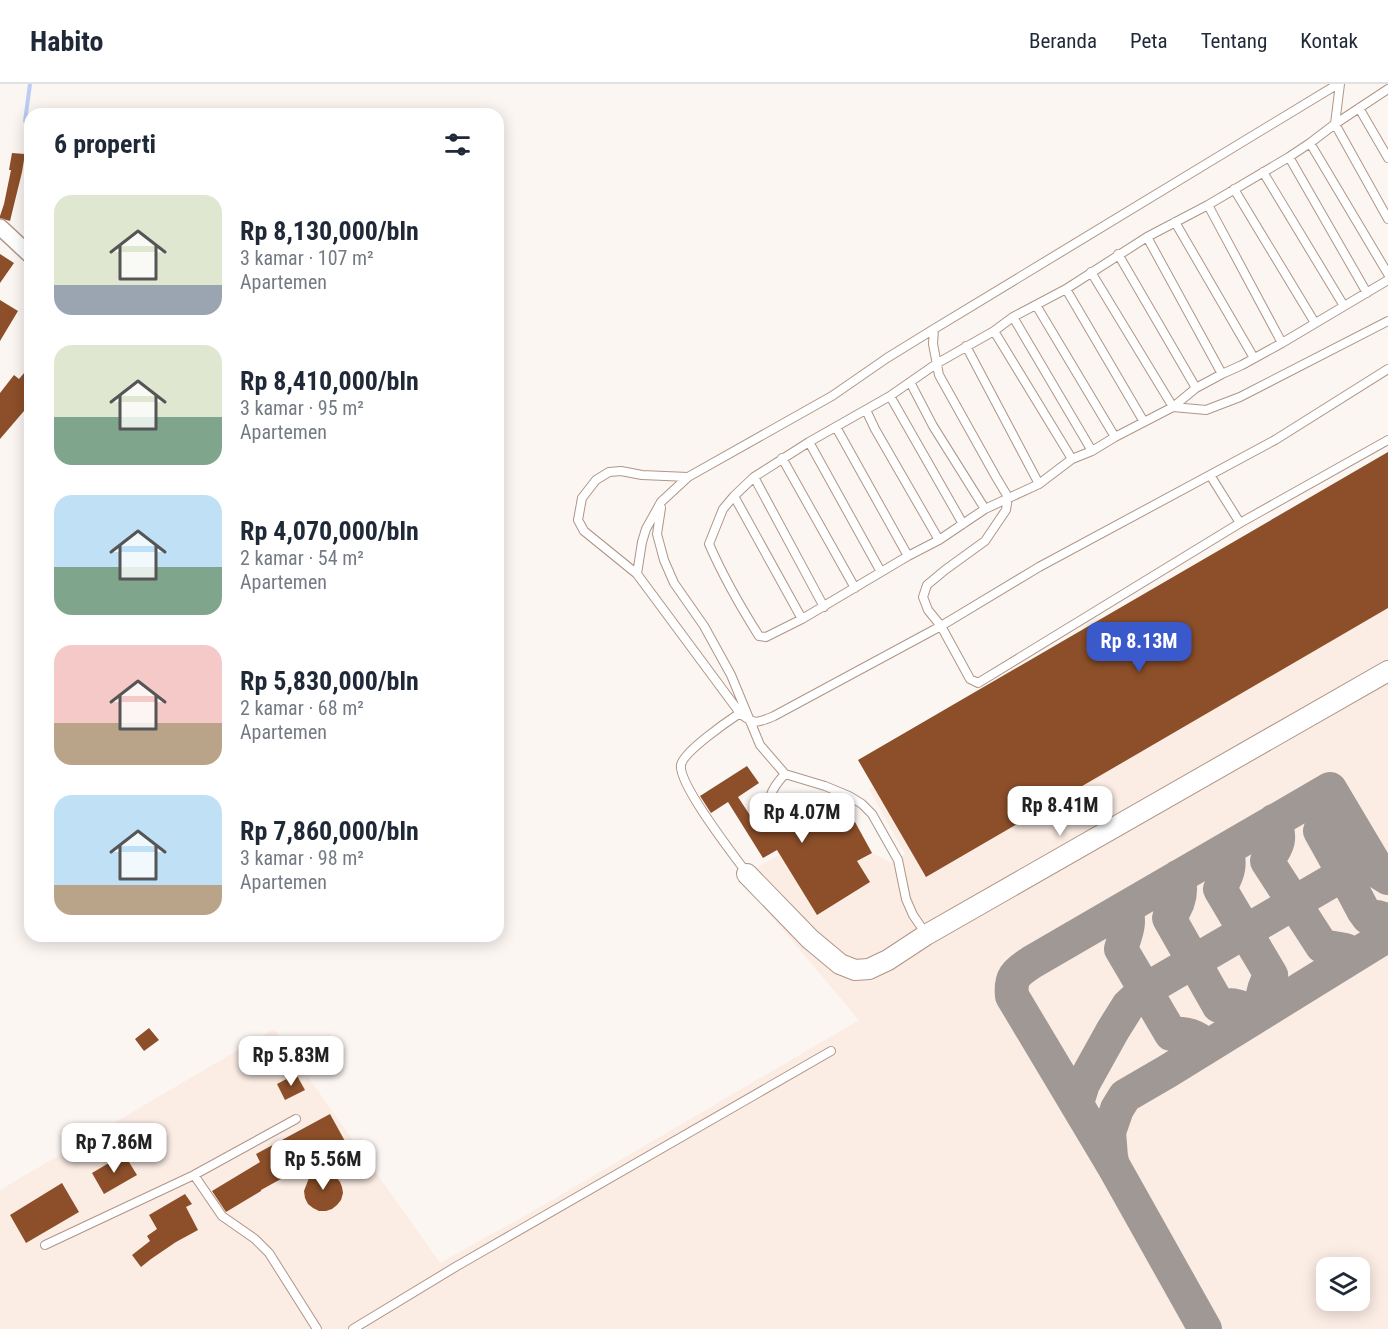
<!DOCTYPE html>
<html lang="id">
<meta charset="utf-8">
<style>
body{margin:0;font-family:"Roboto Condensed",sans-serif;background:#f2f2f3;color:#1f2937;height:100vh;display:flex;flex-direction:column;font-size:22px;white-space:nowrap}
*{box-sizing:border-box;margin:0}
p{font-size:20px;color:#747a83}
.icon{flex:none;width:33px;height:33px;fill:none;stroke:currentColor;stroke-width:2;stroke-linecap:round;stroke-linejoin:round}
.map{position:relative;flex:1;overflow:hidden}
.details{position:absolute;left:24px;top:24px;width:480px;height:834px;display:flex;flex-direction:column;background:#fff;border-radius:18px;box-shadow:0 3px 15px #0003}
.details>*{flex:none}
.fabs{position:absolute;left:1316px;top:1173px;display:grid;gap:12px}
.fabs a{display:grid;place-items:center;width:54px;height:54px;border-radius:12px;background:#fff;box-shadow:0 3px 15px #0003;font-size:30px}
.price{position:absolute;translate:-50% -51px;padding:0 14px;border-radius:12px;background:#fff;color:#222;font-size:20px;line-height:39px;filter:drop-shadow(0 2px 3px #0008)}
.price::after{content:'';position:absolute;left:50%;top:36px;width:18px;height:14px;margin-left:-9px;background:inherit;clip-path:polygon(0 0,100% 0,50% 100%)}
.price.on{background:#3a59cb;color:#fff}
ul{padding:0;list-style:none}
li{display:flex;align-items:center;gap:18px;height:150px;padding:0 30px}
li span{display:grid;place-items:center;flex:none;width:168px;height:120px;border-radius:18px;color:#555}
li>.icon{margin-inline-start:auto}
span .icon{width:72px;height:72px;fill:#fffc;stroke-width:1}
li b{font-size:26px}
h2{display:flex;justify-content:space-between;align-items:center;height:72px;padding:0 30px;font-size:26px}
header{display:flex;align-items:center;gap:36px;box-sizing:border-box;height:84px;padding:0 30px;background:#fff;border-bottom:2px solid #e0e1e3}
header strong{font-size:28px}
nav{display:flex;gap:33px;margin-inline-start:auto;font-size:21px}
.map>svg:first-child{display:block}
.built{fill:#fbece4;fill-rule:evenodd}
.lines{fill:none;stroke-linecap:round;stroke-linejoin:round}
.stream{stroke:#bcccf4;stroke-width:4}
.taxiway{stroke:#a09894;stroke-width:34}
.building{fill:#8c4f29}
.service-casing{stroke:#b09587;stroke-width:10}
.minor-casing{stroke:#b09587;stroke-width:18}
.tertiary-casing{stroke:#b09587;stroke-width:22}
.service{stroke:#fff;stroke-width:8}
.minor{stroke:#fff;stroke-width:15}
.tertiary{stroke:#fff;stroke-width:20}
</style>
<header>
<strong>Habito</strong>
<nav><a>Beranda</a><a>Peta</a><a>Tentang</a><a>Kontak</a></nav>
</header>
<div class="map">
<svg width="1388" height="1245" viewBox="0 0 1388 1245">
<rect width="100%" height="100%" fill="#fcf6f3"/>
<path class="built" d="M1388,402V1245H0V1106L274,945L440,1179L530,1129L859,936L739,794L788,766L775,744L829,713L841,728L853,721L855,738L872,769L891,779L905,770L869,705L967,649ZM1326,1184H1359V1216H1326Z"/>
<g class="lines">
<path class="stream" d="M25,37L30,0"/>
<path class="taxiway" d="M1330,705L1380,789L1388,794
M1274,737C1282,754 1278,762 1267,777L1322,862L1345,866L1355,870
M1226,766C1232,781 1227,791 1220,805L1271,891C1264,902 1260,914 1264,927
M1178,793C1183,808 1178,822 1169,834L1219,922C1232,919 1246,923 1255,932
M1125,824C1132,838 1125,851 1121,865L1171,950C1185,949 1198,952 1206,963
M1077,1019L1083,1000L1113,946L1128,922L1145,906L1371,774
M1113,1081L1012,912C1010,892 1016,889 1032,878L1330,705C1333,720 1325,733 1320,747L1344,790L1363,826L1368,833H1377L1388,836
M1205,1245L1113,1081L1111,1073L1109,1048L1117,1025L1125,1012L1168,987L1388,851"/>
</g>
<path class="building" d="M12,69L25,70L22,88L10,137L0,134V132L4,120L11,86H9Z
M0,170L14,179L0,199Z
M0,216L18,227L0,257Z
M30,282V320L0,355V309L14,291L19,295Z
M1388,368V524L926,793L858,676Z
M747,682L759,699L738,713L761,748L769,743H774L777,738L817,713L839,748L855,738L872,769L857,777L870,798L817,831L777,766L763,774L728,718L711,729L700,712Z
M149,944L159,956L144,967L135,955Z
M296,990L305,1006L285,1016L277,1000Z
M330,1030L346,1059L261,1106V1107L226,1128L212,1107L260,1078L256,1070Z
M124,1070L137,1091L104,1110L92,1089Z
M312,1086L331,1090L336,1093L340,1098L342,1103L343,1109L341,1116L337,1121L332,1125L326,1127H319L313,1124L308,1120L305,1114L304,1107Z
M62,1099L79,1128L26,1159L10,1131Z
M185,1110L192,1120L186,1123L198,1146L176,1158L151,1175L141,1183L132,1171L150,1157L147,1152L157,1145L149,1131Z"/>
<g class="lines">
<g class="service-casing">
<path id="service" d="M1340,0L1335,40L1388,135
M1388,5L1335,40L1310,59L1289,73L1208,121L1147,153L1066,205L1013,233L994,247L936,280L890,312L809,358L754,393L734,412L723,425L709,460C723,492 740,522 759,552L766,553L802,535L908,472L939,456L985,425L1039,400L1072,375L1092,367L1115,353L1173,323L1196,304L1222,290L1242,281L1282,259L1388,196
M1359,24L1388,74
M1310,59L1388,190
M1289,73L1367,209
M1263,88L1344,222
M1234,105L1315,239
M1208,121L1282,259
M1175,138L1254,274
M1147,153L1222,290
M1118,170L1196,304
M1091,188L1173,323
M1066,205L1144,338
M1036,221L1115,353
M1013,233L1092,367
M934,245L933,260L939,291L996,393L1008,413L1006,426L985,457L945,486L927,501L923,513L928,526L941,542L970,595L978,599L1240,439L1388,356
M994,247L1072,375
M966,262L1039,400
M910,298L933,342L985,425
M890,312L963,440
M1173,323L1206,326L1240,313L1388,237
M866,326L875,345L939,456
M836,343L908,472
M809,358L881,488
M782,374L855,504
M1210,391L1240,439
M754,393L824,523
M734,412L802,535
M661,424L657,450L664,476L674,499L704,542L731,591L760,661L785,690L825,702L849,712L862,720L872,730L898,776L906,815L913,831L926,850
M637,490L584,447L578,436L582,414L596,396L609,388L621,387L642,391L688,393
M740,629L637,490L642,458L646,445L661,418L688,393L832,312L887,274L934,245L1338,0
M771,738C766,716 770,706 785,690
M746,788C733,770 678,700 681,681C683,668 728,637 740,629C753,641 758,639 774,632L941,542L1039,483L1275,356L1388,285
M194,1091L222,1132L255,1155L269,1169L317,1245
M45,1161L194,1091L296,1035
M353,1245L457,1182L831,967"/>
</g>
<g class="minor-casing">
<path id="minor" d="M0,143L30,171"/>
</g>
<g class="tertiary-casing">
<path id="tertiary" d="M747,790L810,855L840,880L855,886L869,885L888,876L926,851L1388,587"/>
</g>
<use href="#service" class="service"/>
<use href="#minor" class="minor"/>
<use href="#tertiary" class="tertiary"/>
</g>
</svg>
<div class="fabs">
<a><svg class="icon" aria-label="layers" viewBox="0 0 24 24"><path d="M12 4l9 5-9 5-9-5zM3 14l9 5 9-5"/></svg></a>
</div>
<b class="price on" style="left:1139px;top:589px">Rp 8.13M</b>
<b class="price" style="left:1060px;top:753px">Rp 8.41M</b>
<b class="price" style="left:802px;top:760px">Rp 4.07M</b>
<b class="price" style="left:291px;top:1003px">Rp 5.83M</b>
<b class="price" style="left:114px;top:1090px">Rp 7.86M</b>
<b class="price" style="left:323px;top:1107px">Rp 5.56M</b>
<section class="details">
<h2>6 properti<svg class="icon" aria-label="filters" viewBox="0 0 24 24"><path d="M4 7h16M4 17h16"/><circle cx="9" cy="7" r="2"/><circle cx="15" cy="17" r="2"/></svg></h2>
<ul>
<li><span style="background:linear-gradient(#dfe7d0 75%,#9aa5b1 0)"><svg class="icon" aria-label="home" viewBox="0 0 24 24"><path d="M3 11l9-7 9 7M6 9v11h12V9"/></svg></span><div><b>Rp 8,130,000/bln</b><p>3 kamar · 107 m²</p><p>Apartemen</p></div></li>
<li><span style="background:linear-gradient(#dfe7d0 60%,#7fa58c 0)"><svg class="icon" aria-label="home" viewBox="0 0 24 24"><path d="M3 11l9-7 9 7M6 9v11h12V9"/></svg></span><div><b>Rp 8,410,000/bln</b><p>3 kamar · 95 m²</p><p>Apartemen</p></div></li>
<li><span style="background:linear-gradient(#bfe0f5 60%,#7fa58c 0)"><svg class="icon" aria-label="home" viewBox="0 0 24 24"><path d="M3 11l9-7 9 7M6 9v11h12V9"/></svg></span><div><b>Rp 4,070,000/bln</b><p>2 kamar · 54 m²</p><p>Apartemen</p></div></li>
<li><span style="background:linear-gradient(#f6c9c9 65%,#b9a48a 0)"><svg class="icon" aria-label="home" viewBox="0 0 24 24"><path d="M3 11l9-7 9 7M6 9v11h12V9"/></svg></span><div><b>Rp 5,830,000/bln</b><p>2 kamar · 68 m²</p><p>Apartemen</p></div></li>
<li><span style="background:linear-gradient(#bfe0f5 75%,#b9a48a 0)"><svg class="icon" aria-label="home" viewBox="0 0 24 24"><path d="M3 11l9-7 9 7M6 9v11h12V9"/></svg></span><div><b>Rp 7,860,000/bln</b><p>3 kamar · 98 m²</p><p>Apartemen</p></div></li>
</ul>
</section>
</div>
